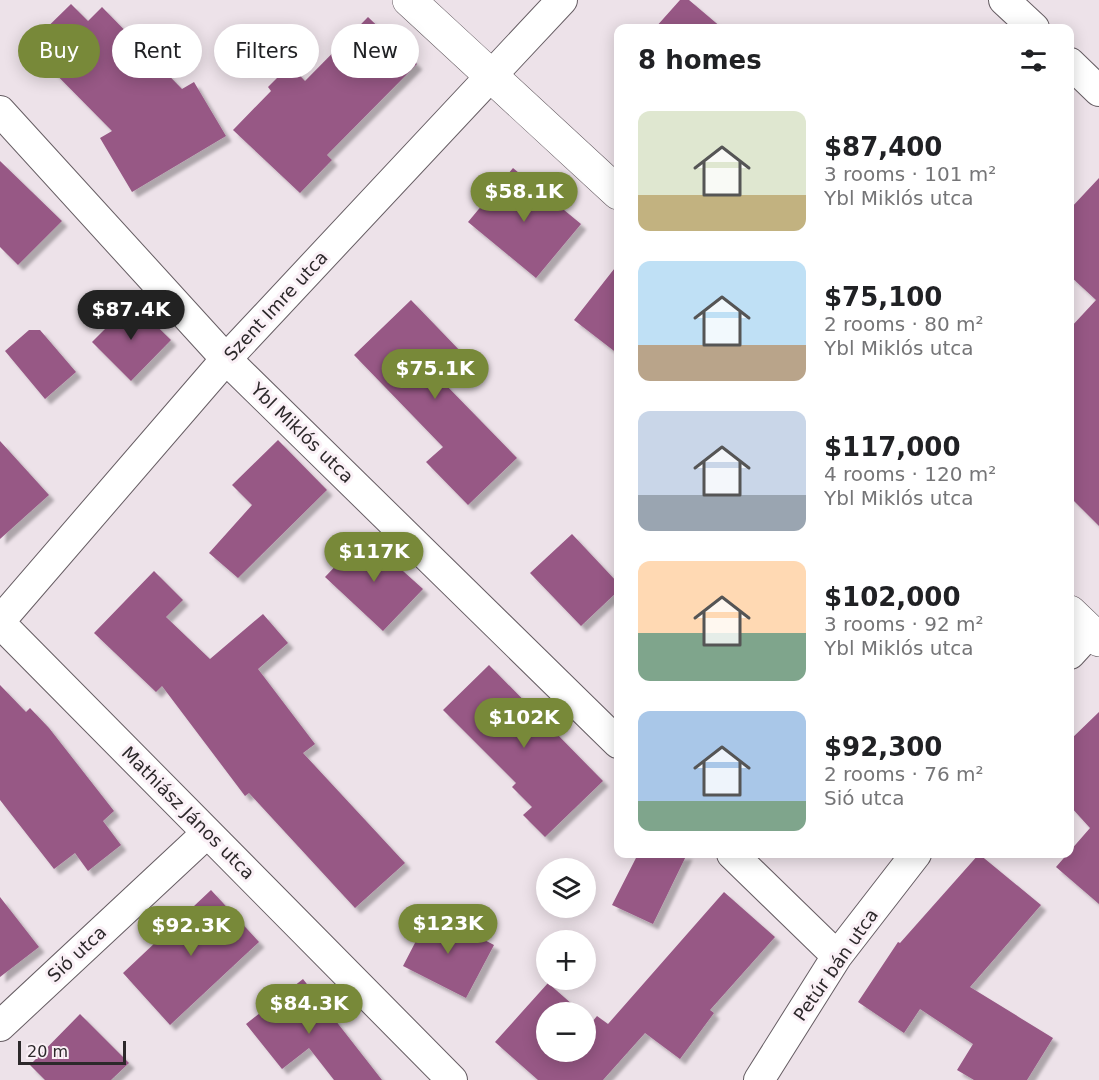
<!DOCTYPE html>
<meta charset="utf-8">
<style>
body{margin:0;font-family:"DejaVu Sans",sans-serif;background:#f2f2f2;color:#202124;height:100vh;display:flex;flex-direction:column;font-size:22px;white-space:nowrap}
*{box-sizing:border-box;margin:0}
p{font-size:20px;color:#757577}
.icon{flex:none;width:33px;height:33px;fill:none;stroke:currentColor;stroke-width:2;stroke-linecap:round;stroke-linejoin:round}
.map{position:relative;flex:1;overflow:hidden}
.drawer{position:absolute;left:614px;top:24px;width:460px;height:834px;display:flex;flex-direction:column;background:#fff;border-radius:12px;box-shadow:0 3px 15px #0003}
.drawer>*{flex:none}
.top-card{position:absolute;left:18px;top:24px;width:506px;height:54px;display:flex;gap:12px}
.fabs{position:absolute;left:536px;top:858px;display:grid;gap:12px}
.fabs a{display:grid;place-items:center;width:60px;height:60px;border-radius:50%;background:#fff;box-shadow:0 3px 15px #0003;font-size:30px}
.scale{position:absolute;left:18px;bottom:15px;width:108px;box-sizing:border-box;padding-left:6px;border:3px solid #2c282a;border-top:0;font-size:16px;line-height:21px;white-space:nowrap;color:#2c282a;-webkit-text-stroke:4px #faf0f6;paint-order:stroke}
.price{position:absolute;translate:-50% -51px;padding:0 14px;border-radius:21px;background:#788939;color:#fff;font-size:20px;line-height:39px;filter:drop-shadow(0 2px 3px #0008)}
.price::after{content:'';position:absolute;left:50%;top:36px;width:18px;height:14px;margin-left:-9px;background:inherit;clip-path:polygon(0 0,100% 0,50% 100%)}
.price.selected{background:#222;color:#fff}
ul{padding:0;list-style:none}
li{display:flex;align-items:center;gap:18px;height:150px;padding:0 24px}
li span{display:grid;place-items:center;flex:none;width:168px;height:120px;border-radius:12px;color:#555}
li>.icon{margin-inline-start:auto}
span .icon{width:72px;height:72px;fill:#fffc;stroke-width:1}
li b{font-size:26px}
h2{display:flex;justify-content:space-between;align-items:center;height:72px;padding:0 24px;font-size:26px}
.chip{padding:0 21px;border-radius:27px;background:#fff;box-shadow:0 3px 15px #0003;font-size:21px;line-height:54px}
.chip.selected{background:#788939;color:#fff}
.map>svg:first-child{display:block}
.building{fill:#975885;filter:url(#shadow)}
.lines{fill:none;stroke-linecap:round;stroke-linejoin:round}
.street-casing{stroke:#665d63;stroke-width:32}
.secondary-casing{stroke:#665d63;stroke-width:34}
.street{stroke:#fff;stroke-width:30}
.secondary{stroke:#fff;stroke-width:33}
.labels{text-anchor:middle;stroke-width:6;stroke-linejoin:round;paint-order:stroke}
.street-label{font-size:18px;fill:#2c282a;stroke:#faf0f6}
</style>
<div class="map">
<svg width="1099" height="1080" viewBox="0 0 1099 1080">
<defs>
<filter id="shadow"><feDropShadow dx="5.5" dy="5.5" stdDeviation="1.5" flood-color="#0004"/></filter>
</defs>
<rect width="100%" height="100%" fill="#ede2e9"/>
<path class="building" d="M680,0H689L722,28H655Z
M71,4L88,21L102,7L182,89L194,82L226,136L132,192L100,138L112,131L28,46Z
M368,17L417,64L327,155L332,160L300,193L233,130L271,91L268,87L290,65L305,81Z
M0,161L62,221L18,265L0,247Z
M513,168L581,224L536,278L468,222Z
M1099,178V526L1070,497V328L1096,300L1070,276V209Z
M618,264V354L574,320Z
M411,300L464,355L440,379L517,458L468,505L426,462L443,447L354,355Z
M132,302L171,340L131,381L92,342Z
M29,330H40L76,372L45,399L5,351Z
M278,440L327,490L238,578L209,553L252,505L232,485Z
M0,441L49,495L0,539Z
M572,534L618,583V591L581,626L530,573Z
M364,536L423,589L383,631L325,577Z
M154,571L183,600L166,617L210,659L263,614L288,643L258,669L315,744L303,753L405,863L355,908L249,793L245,796L162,686L156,692L94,633Z
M489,665L603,781L545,837L523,815L532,807L512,787L516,783L443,710Z
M0,685L26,712L30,708L49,728L114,811L103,821L121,845L88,871L75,853L54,869L0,800Z
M1099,712V904L1056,867L1090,828L1070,806V740Z
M638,854H687L653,924L612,905Z
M979,854L1041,905L970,987L1053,1038L1027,1080H974L957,1070L973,1044L920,1009L904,1033L858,1002L898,942L900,943Z
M211,890L259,942L170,1025L123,973Z
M724,892L775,937L710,1010L714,1013L680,1059L645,1033L603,1080H538L495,1042L548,983L581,1012H546V1052H585V1016L592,1022L597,1016L608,1024Z
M0,897L39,947L0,977Z
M431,912L494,945L466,998L403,966Z
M303,979L382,1080H334L309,1048L282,1069L246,1024Z
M80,1014L129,1063L111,1080H45L30,1065Z"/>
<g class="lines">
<g class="street-casing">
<path id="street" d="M1004,0L1034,28
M1070,63L1099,91
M0,111L226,359L618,743
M0,621L226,359L562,0
M0,623L452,1080
M1070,654L1090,632
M732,854L837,956
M0,1026L207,833
M759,1080L837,956L916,854"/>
</g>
<g class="secondary-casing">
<path id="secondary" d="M409,0L618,193
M1070,612L1099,640"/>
</g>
<use href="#street" class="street"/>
<use href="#secondary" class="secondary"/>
</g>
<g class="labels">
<g class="street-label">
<text transform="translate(276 306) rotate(-47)" y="6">Szent Imre utca</text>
<text transform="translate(302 433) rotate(44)" y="6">Ybl Miklós utca</text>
<text transform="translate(188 813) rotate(45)" y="6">Mathiász János utca</text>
<text transform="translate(77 954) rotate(-43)" y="6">Sió utca</text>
<text transform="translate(836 965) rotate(-55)" y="6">Petúr bán utca</text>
</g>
</g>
</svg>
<div class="fabs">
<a><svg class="icon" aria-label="layers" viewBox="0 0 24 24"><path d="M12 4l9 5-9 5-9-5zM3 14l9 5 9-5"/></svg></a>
<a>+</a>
<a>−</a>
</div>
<div class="scale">20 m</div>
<b class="price" style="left:524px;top:223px">$58.1K</b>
<b class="price selected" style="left:131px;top:341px">$87.4K</b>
<b class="price" style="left:435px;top:400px">$75.1K</b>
<b class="price" style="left:374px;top:583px">$117K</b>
<b class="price" style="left:524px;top:749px">$102K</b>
<b class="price" style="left:448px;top:955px">$123K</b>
<b class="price" style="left:191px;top:957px">$92.3K</b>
<b class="price" style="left:309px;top:1035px">$84.3K</b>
<div class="top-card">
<a class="chip selected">Buy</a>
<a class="chip">Rent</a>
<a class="chip">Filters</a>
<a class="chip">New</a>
</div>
<section class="drawer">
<h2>8 homes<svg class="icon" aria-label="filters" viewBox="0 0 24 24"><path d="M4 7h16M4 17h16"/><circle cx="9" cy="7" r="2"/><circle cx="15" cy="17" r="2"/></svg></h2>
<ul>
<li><span style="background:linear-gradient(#dfe7d0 70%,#c2b280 0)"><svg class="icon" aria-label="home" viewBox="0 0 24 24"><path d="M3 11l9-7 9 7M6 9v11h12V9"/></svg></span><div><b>$87,400</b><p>3 rooms · 101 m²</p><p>Ybl Miklós utca</p></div></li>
<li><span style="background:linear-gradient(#bfe0f5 70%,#b9a48a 0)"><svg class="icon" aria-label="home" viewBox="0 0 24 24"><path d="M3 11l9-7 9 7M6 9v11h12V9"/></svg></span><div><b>$75,100</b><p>2 rooms · 80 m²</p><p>Ybl Miklós utca</p></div></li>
<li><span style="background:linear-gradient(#c9d6e8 70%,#9aa5b1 0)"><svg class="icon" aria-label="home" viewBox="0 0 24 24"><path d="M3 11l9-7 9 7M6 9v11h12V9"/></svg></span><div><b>$117,000</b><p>4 rooms · 120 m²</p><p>Ybl Miklós utca</p></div></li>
<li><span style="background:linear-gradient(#ffd9b3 60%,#7fa58c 0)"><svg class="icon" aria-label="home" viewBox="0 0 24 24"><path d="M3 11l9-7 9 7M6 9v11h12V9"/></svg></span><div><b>$102,000</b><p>3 rooms · 92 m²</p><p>Ybl Miklós utca</p></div></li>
<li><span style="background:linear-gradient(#a9c7e8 75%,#7fa58c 0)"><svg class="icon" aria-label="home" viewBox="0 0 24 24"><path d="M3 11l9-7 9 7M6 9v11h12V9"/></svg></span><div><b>$92,300</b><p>2 rooms · 76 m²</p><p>Sió utca</p></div></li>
</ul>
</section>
</div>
